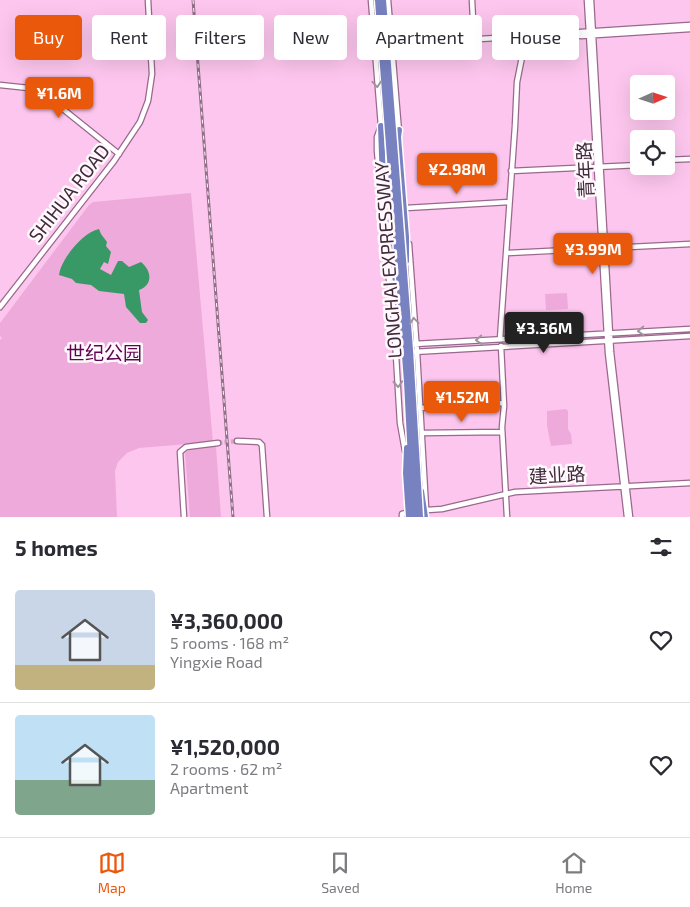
<!DOCTYPE html>
<meta charset="utf-8">
<style>
body{margin:0;font-family:"Exo 2","Noto Sans SC",sans-serif;background:#f2f2f3;color:#2b2b33;height:100vh;display:flex;flex-direction:column;font-size:19px;white-space:nowrap}
*{box-sizing:border-box;margin:0}
p{font-size:16px;color:#7c7c81}
.icon{flex:none;width:28px;height:28px;fill:none;stroke:currentColor;stroke-width:2;stroke-linecap:round;stroke-linejoin:round}
.map{position:relative;height:517px;overflow:hidden}
.sheet{display:flex;flex-direction:column;background:#fff;flex:1}
.sheet>*{flex:none}
.banner{position:absolute;left:15px;top:15px;width:660px;height:45px;display:flex;gap:10px}
.needle{width:32px;rotate:87deg}
.controls{position:absolute;left:630px;top:75px;display:grid;gap:10px}
.controls a{display:grid;place-items:center;width:45px;height:45px;border-radius:5px;background:#fff;box-shadow:0 5px 20px #0002;font-size:25px}
.price{position:absolute;translate:-50% -42px;padding:0 11px;border-radius:5px;background:#ea580c;color:#fff;font-size:16px;line-height:32px;filter:drop-shadow(0 1px 2px #0008)}
.price::after{content:'';position:absolute;left:50%;top:30px;width:15px;height:11px;margin-left:-8px;background:inherit;clip-path:polygon(0 0,100% 0,50% 100%)}
.price.on{background:#222;color:#fff}
ul{padding:0;list-style:none}
li{display:flex;align-items:center;gap:15px;height:125px;padding:0 15px}
li+li{border-top:1px solid #e1e1e2}
li span{display:grid;place-items:center;flex:none;width:140px;height:100px;border-radius:5px;color:#555}
li>.icon{margin-inline-start:auto}
span .icon{width:60px;height:60px;fill:#fffc;stroke-width:1}
li b{font-size:21px}
h2{display:flex;justify-content:space-between;align-items:center;height:60px;padding:0 15px;font-size:21px}
.pill{padding:0 18px;border-radius:5px;background:#fff;box-shadow:0 5px 20px #0002;font-size:18px;line-height:45px}
.pill.on{background:#ea580c;color:#fff}
.tab-bar{display:flex;justify-content:space-around;align-items:center;height:70px;border-top:1px solid #e1e1e2;background:#fff;font-size:14px;color:#7c7c81}
.tab-bar a{display:grid;justify-items:center;gap:2px}
.tab-bar .on{color:#ea580c}
.map>svg:first-child{display:block}
.green{fill:#efaadc}
.water{fill:#399966}
.lines{fill:none;stroke-linecap:round;stroke-linejoin:round}
.minor-tunnel{stroke:#d7a7ca;stroke-width:4.5;stroke-dasharray:4.5 2;stroke-linecap:butt}
.minor-casing{stroke:#99688c;stroke-width:7}
.highway-casing{stroke:#fff;stroke-width:9}
.minor{stroke:#fff;stroke-width:4.5}
.highway{stroke:#7882c1;stroke-width:6}
.rail-casing{stroke:#936f89;stroke-width:3}
.rail{stroke:#fff9fd;stroke-width:1;stroke-dasharray:4;stroke-linecap:butt}
.highway-bridge-casing{stroke:#fff;stroke-width:9;stroke-linecap:butt}
.highway-bridge{stroke:#7882c1;stroke-width:6}
.oneway{stroke:#a0959c}
.labels{text-anchor:middle;stroke-width:5;stroke-linejoin:round;paint-order:stroke}
.street-label{font-size:19px;fill:#402b3a;stroke:#fff9fd}
.park-label{font-size:19px;fill:#5f0451;stroke:#fff9fd}
</style>
<div class="map">
<svg width="690" height="517" viewBox="0 0 690 517">
<rect width="100%" height="100%" fill="#fdc6ee"/>
<path class="green" d="M191,193L213,442L139,448L127,453L118,462L115,471L117,517H0V340L2,338L0,336V323L89,205L93,202Z
M567,293L568,309L546,310L545,294Z
M566,409L568,411V429L571,434L572,444L551,446L547,426V411Z
M216,446L221,517H190L185,453L192,448Z"/>
<path class="water" d="M99,229L101,234L107,242L106,246L111,252L108,264L104,262L100,269L111,275L118,261H122L129,267L141,262C152,271 153,285 139,290L142,312L148,320L146,323H140L126,307L124,294L99,291L91,285L76,283L72,279L59,275C61,259 83,232 99,229Z"/>
<g class="lines">
<path class="minor-tunnel" d="M218,443L237,441"/>
<g class="minor-casing">
<path id="minor" d="M371,0L381,126L377,137V150L386,261L393,305L400,423L405,451
M388,0L399,132
M472,0L474,40
M587,0L608,353L627,517
M591,0L611,352L630,517
M573,35L581,36L690,29
M391,44L569,34L581,32L690,25
M0,85L38,89L119,154
M666,160L690,159
M511,171L639,165
M406,208L509,202
M409,244L417,352L426,508
M506,253L690,244
M0,307L114,161L140,122L148,101L152,74L148,0
M500,339L515,126L517,82L526,37
M396,345L690,329
M501,346L504,406L502,427L507,517
M396,353L690,336
M420,408L504,403
M422,433L502,432
M237,441L259,442L262,445L267,517
M427,510L442,509L515,492L690,483
M184,517L180,452L186,447L218,443
M402,517V514L410,512"/>
</g>
<g class="highway-casing">
<path id="highway" d="M381,126C382,182 388,238 398,293
M399,130L398,137L406,237V261
M421,491L425,517"/>
</g>
<use href="#minor" class="minor"/>
<use href="#highway" class="highway"/>
<g class="rail-casing">
<path id="rail" d="M193,0L233,517"/>
</g>
<use href="#rail" class="rail"/>
<g class="highway-bridge-casing">
<path id="highway-bridge" d="M378,0L407,382L414,517
M383,0L410,350L420,517
M407,448L406,473L409,517"/>
</g>
<use href="#highway-bridge" class="highway-bridge"/>
</g>
<defs><path id="oneway-chevron" d="M-2-3.5L2.5 0L-2 3.5" fill="none" stroke-width="1.6" stroke-linecap="round" stroke-linejoin="round" transform="scale(1.25)"/></defs>
<g class="oneway">
<use href="#oneway-chevron" transform="translate(377 84) rotate(86)"/>
<use href="#oneway-chevron" transform="translate(414 321) rotate(-95)"/>
<use href="#oneway-chevron" transform="translate(641 331) rotate(177)"/>
<use href="#oneway-chevron" transform="translate(479 340) rotate(176)"/>
<use href="#oneway-chevron" transform="translate(398 384) rotate(87)"/>
</g>
<g class="labels">
<g class="street-label">
<text transform="translate(585 170) rotate(-93)" y="7">青年路</text>
<text transform="translate(69 193) rotate(-52)" y="7">SHIHUA ROAD</text>
<text transform="translate(388 260) rotate(-94)" y="7">LONGHAI EXPRESSWAY</text>
<text transform="translate(557 475) rotate(-3)" y="7">建业路</text>
</g>
<g class="park-label">
<text x="104" y="360">世纪公园</text>
</g>
</g>
</svg>
<div class="controls">
<a><svg class="needle" viewBox="-14 -14 28 28"><path d="M0-13l5 13h-10z" fill="#e53935"/><path d="M0 13l5-13h-10z" fill="#7c7c81"/></svg></a>
<a><svg class="icon" aria-label="locate" viewBox="0 0 24 24"><circle cx="12" cy="12" r="6"/><path d="M12 2v4M12 18v4M2 12h4M18 12h4"/></svg></a>
</div>
<b class="price" style="left:59px;top:119px">¥1.6M</b>
<b class="price" style="left:457px;top:195px">¥2.98M</b>
<b class="price" style="left:593px;top:275px">¥3.99M</b>
<b class="price on" style="left:544px;top:354px">¥3.36M</b>
<b class="price" style="left:462px;top:423px">¥1.52M</b>
<div class="banner">
<a class="pill on">Buy</a>
<a class="pill">Rent</a>
<a class="pill">Filters</a>
<a class="pill">New</a>
<a class="pill">Apartment</a>
<a class="pill">House</a>
</div>
</div>
<section class="sheet">
<h2>5 homes<svg class="icon" aria-label="filters" viewBox="0 0 24 24"><path d="M4 7h16M4 17h16"/><circle cx="9" cy="7" r="2"/><circle cx="15" cy="17" r="2"/></svg></h2>
<ul>
<li><span style="background:linear-gradient(#c9d6e8 75%,#c2b280 0)"><svg class="icon" aria-label="home" viewBox="0 0 24 24"><path d="M3 11l9-7 9 7M6 9v11h12V9"/></svg></span><div><b>¥3,360,000</b><p>5 rooms · 168 m²</p><p>Yingxie Road</p></div><svg class="icon" aria-label="heart" viewBox="0 0 24 24"><path d="M12 20l-8-8c-3-5 5-10 8-4 3-6 11-1 8 4z"/></svg></li>
<li><span style="background:linear-gradient(#bfe0f5 65%,#7fa58c 0)"><svg class="icon" aria-label="home" viewBox="0 0 24 24"><path d="M3 11l9-7 9 7M6 9v11h12V9"/></svg></span><div><b>¥1,520,000</b><p>2 rooms · 62 m²</p><p>Apartment</p></div><svg class="icon" aria-label="heart" viewBox="0 0 24 24"><path d="M12 20l-8-8c-3-5 5-10 8-4 3-6 11-1 8 4z"/></svg></li>
</ul>
</section>
<nav class="tab-bar">
<a class="on"><svg class="icon" aria-label="map" viewBox="0 0 24 24"><path d="M3 6l6-2 6 2 6-2v14l-6 2-6-2-6 2zM9 4v14M15 6v14"/></svg>Map</a>
<a><svg class="icon" aria-label="saved" viewBox="0 0 24 24"><path d="M7 4h10v16l-5-4-5 4z"/></svg>Saved</a>
<a><svg class="icon" aria-label="home" viewBox="0 0 24 24"><path d="M3 11l9-7 9 7M6 9v11h12V9"/></svg>Home</a>
</nav>
